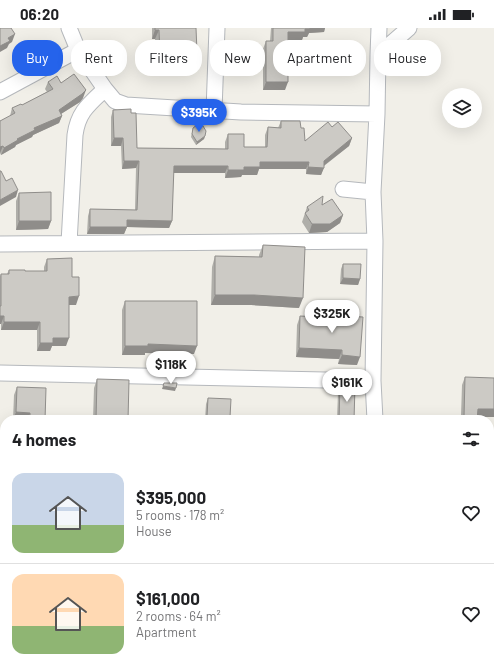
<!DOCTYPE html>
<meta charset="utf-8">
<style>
body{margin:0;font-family:Barlow,sans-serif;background:#f2f2f2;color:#202124;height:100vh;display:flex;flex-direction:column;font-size:15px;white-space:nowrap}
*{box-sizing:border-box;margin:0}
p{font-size:13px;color:#757577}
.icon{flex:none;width:22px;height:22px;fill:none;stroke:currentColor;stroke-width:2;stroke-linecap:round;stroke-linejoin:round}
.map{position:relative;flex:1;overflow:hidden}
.side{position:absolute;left:0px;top:387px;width:494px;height:256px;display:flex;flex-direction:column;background:#fff;border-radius:16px 16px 0 0;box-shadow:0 4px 16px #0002}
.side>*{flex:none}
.hud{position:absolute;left:12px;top:12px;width:470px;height:36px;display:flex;gap:8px}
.buttons{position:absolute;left:442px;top:60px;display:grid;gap:8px}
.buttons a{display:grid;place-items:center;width:40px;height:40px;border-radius:50%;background:#fff;box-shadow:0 4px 16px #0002;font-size:20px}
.price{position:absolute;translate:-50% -34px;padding:0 9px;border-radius:14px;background:#fff;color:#222;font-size:13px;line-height:26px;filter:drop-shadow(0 1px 2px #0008)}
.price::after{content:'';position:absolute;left:50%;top:24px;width:12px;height:9px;margin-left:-6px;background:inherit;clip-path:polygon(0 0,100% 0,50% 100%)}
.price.current{background:#2563eb;color:#fff}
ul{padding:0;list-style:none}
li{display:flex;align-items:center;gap:12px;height:100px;padding:0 12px}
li+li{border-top:1px solid #e0e0e0}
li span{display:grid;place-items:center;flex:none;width:112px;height:80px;border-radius:12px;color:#555}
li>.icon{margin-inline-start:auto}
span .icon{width:48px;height:48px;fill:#fffc;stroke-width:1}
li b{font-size:17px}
h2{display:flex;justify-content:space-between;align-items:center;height:48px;padding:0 12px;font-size:17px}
.pill{padding:0 14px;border-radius:16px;background:#fff;box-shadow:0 4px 16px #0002;font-size:14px;line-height:36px}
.pill.current{background:#2563eb;color:#fff}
.status{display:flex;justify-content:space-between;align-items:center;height:28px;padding:0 20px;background:#fff;direction:ltr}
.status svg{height:11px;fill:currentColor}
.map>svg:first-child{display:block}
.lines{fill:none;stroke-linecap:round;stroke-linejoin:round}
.minor-casing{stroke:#b5b8bc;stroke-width:17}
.minor{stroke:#fff;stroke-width:15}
.wall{fill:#afaea9}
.shaded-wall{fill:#8f8d8a}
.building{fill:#cccac5;stroke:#8f8d8a}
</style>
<div class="status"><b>06:20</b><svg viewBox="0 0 49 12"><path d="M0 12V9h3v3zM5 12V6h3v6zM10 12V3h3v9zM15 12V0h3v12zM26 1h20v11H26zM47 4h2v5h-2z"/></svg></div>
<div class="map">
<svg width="494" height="643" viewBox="0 0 494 643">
<rect width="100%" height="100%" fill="#f1efe8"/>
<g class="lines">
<g class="minor-casing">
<path id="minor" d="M69,0L78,22L105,61L115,73L126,77L241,84L377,86
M378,27L409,0
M0,64L78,22
M214,83L217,0
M343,161L373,164
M69,215L75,107C78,84 89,76 105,61
M0,216L375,213
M0,345L373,353
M375,392L373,353L375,213L373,164L377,86L378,27L379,0
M0,477H5
M0,609L5,608
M114,638V643
M379,638L380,643
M217,643L261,641"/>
</g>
<use href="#minor" class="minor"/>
</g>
<path class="wall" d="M152,0H196L194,33L156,35L155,11H152Z
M271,0H325L324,4L309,5L307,9H303L302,12H288L285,62H263V21L266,13H270Z
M48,54L61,55L83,70L80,74L61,86L62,88L59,95L33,107L32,109L16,117L15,119L1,127L0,125V93L10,88L12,80L22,77L47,64L45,61Z
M113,82L131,85L137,120L225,121V114L228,106L244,119H265V107L268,99L278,100L281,93L301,100L305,113L332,99L352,110L349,118L324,138L321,147L306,146V141H259L257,147H242L241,149L225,150V145H173L172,193L169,200L127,199L124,206H87L88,188L90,181L135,182L136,140L122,141L121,118H111V89Z
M193,100L205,108L204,111L196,117L191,109Z
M19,165L51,193L48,201L16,202V173Z
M322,177L343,187L340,195L327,204L309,205L302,194L307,179Z
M263,217L299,280L251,277H211L212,239L215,228L259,229V227Z
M47,231L72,249L76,277H69L66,318H52L50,323H37V302H1V296H0V248L1,246H7L9,242L25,243H44V239Z
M343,236L360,251L358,257L340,256L341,241Z
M125,273L194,326L145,325V327H122V282Z
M300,288L343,290L344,288L357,337L338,336L339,331L296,329L297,297Z
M465,349L494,389H478L477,392H447L448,388H461L462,357Z
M97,351L128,392H93L94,360Z
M340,358L354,392H337L338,364Z
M17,359L45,392H13L14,367Z
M208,370L230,389L229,392H205L206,376Z
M492,637L494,643H490Z
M419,638H472L471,643H419Z"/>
<path class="shaded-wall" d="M309,0H325L324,4L309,5L307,9H303L302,12H285L288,4Z
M155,2H159L155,11H152Z
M15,6L12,14L9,16L7,20L0,24V18L8,10Z
M197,24L194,33L156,35L160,26Z
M266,54H288L285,62H263Z
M86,62L83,70L80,74L56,89L59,82Z
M62,88L59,95L33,107L32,109L16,117L15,119L1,127L4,120L17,111L34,100Z
M205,108L204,111L196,117L197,114Z
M114,110H123L121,118H111Z
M352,110L349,118L322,139L324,140L321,147L306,146L308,139L324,133Z
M3,118L0,125V119Z
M124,133H139L136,140L122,141Z
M260,134H309L306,141H259L257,147H242L241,149L225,150L228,142Z
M174,138H228L225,145H171Z
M18,162L16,169L0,178V172Z
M343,187L340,195L327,204L309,205L312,196Z
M127,192L172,193L169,200L127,199L124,206H87L90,199Z
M19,193H51L48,201L16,202Z
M343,250L360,251L358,257L340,256Z
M215,267H254L303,270L299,280L251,277H211Z
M79,268L76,277H66L69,269Z
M0,288H4L1,296H0Z
M4,294H40L37,302H1Z
M53,310H69L66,318H52L50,323H37L40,315Z
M148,316L197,318L194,326L145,325V327H122L125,318Z
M299,320L342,322L339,331L296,329Z
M342,327L360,329L357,337L338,336Z
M163,358L176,360L175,363L162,361Z
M478,381H494V389H475Z
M16,384L30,385L28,392H13Z
M207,388L230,389L229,392H205Z
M489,479H494V487H489Z
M0,523H5V532H0Z
M493,549H494V557H490Z
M489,592H494L491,600H489Z
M452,638H472L471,643H421L422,639Z"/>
<path class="building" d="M0,0H11L15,6L8,10L10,13L0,18Z
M155,0H196L197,24L160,26L159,2H155Z
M273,0H310V1H305V4H288V54H266V13H273Z
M74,46L86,62L82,66L59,82L62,88L34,100L35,102L17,111L18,112L4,120L3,118L0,119V93L15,85L12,80L21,76L22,77L53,61L48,54L57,48L61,55Z
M131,81V85H136L137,120L228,121V106H244V119H267L268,99L281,100V93H300L301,100H304L305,113L328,94L332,99L338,94L352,110L324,133V140L308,139L309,134H260V139H244V142H228V138H174L172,193L127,192V199H90V181L137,182L139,133H124L123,110H114L113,82Z
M197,97L203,98L206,103L205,108L197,114L192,106L193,100Z
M0,143H1L6,153L12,150L18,162L0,172Z
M51,164V193H19V165Z
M323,168L322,177L332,171L343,187L330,196H312L305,185L309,182L307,179Z
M263,217L305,219L303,270L254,267H215V228L262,229Z
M72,230V249H79V268L69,269V310H53V315H40V294H4V288H0V278H1V246H9V242H25V243H47V231Z
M343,236H361L360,251L343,250Z
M125,273H197V318L148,316V318H125Z
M300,288L344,290V288L363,289L360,329L342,327V322L299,320Z
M465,349L494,350V381H478L477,392H448V388L464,389Z
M97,351L129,352L128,392H96Z
M164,355H177L176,360L163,358Z
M340,358H355L354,392H339Z
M17,359L46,360L45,392H30V385L16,384Z
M208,370L231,371L230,389L207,388Z
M489,457H494V479H489Z
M0,488H5V523H0Z
M489,515H494V549H493L494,592H489Z
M492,637H494V643H493Z
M422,638H453L422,639Z"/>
</svg>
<div class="buttons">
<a><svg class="icon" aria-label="layers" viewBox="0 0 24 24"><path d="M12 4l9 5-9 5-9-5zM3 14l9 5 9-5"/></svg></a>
</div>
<b class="price current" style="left:199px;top:105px">$395K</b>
<b class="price" style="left:332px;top:306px">$325K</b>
<b class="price" style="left:171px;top:357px">$118K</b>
<b class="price" style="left:347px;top:375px">$161K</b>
<div class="hud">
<a class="pill current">Buy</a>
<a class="pill">Rent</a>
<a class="pill">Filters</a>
<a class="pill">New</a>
<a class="pill">Apartment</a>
<a class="pill">House</a>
</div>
<section class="side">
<h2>4 homes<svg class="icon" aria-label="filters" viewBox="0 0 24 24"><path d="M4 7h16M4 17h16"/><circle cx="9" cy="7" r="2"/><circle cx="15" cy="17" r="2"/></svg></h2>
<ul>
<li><span style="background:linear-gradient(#c9d6e8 65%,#8fb573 0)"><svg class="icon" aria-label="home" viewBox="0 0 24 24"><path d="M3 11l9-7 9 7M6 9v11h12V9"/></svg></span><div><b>$395,000</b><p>5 rooms · 178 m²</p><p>House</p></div><svg class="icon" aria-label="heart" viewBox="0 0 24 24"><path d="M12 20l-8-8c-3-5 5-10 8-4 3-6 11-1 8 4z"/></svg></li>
<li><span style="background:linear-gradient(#ffd9b3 65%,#8fb573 0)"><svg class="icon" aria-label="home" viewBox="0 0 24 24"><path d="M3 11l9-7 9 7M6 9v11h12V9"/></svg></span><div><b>$161,000</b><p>2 rooms · 64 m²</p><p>Apartment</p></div><svg class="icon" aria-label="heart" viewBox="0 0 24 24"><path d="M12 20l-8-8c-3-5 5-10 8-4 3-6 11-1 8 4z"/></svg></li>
</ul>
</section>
</div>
